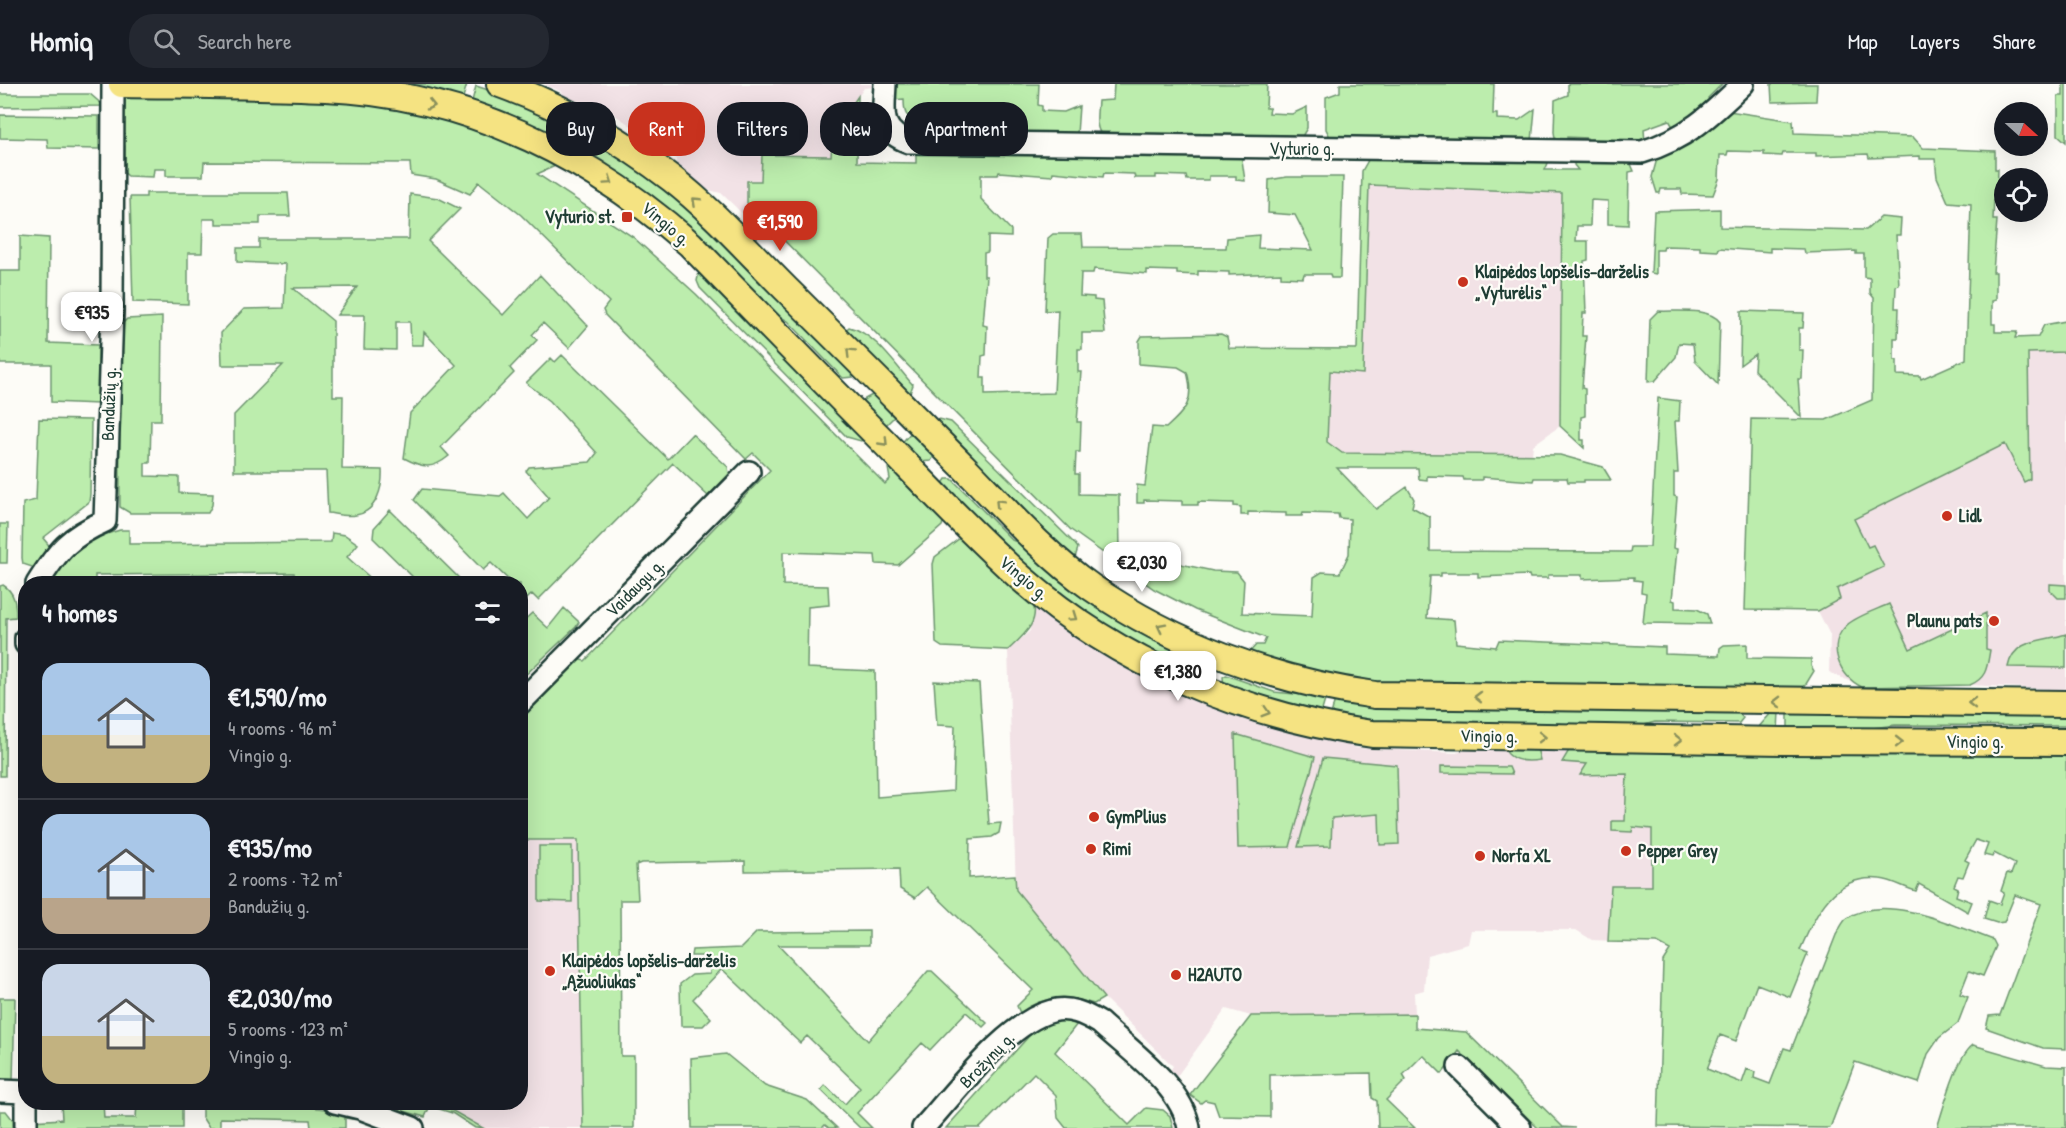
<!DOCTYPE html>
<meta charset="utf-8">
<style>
body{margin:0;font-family:"Patrick Hand",sans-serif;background:#242831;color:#f1f3f6;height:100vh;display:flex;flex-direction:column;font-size:22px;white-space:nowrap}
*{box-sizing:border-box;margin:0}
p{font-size:20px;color:#9ea1a6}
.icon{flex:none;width:33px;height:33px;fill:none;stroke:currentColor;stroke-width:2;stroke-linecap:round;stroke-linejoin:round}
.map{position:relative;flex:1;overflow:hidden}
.side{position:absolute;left:18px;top:492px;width:510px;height:534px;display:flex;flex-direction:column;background:#171b24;border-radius:24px;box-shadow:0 6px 24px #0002}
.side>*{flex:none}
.guide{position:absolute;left:546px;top:18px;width:570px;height:54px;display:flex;gap:12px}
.needle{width:39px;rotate:111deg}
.buttons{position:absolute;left:1994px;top:18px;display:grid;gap:12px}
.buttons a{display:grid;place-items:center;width:54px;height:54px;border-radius:50%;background:#171b24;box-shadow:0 6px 24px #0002;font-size:30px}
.price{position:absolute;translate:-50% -51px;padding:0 14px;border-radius:12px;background:#fff;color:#222;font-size:20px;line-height:39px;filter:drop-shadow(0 2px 3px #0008)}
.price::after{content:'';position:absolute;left:50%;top:36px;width:18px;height:14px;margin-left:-9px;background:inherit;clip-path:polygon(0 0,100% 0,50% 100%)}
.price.active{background:#c8321e;color:#fff}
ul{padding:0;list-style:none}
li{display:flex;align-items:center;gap:18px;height:150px;padding:0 24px}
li+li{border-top:2px solid #363941}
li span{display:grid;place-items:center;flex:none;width:168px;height:120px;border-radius:18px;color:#555}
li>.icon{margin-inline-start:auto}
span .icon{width:72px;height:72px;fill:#fffc;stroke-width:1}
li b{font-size:26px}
h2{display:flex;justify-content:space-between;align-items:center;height:72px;padding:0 24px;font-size:26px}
.tag{padding:0 21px;border-radius:24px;background:#171b24;box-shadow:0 6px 24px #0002;font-size:21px;line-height:54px}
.tag.active{background:#c8321e;color:#fff}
header{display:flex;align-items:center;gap:36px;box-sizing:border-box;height:84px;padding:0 30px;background:#171b24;border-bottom:2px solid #363941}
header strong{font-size:28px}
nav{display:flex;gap:33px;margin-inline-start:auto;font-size:21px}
.search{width:420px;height:54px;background:#242831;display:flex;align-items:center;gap:15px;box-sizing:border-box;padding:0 21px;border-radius:24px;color:#9ea1a6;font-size:22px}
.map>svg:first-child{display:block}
.built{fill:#f2e2e6}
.green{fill:#bcedad;stroke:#6e9570;stroke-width:1.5}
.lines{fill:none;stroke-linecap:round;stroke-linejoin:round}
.minor-casing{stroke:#1f3d34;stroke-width:26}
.major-casing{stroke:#1f3d34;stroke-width:30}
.minor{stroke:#fdfcf7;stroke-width:21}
.major{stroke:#f5e382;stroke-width:26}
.oneway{stroke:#8a905b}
.poi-dot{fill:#c8321e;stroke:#fdfcf7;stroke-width:2}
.labels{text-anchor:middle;stroke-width:4.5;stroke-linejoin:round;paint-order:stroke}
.street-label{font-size:18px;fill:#1f3d34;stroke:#fdfcf7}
.poi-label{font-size:18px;font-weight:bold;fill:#1f3d34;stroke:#fdfcf7;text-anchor:start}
</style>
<header>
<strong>Homiq</strong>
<div class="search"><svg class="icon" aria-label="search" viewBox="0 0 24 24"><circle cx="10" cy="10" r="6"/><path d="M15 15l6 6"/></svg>Search here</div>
<nav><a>Map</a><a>Layers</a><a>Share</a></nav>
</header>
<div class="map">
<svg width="2066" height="1044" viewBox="0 0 2066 1044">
<rect width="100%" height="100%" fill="#fdfcf7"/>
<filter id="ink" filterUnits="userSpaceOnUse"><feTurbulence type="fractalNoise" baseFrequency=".0167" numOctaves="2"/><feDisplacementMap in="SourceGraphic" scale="12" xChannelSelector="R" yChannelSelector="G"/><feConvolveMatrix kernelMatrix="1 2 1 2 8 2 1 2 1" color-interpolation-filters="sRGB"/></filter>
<g filter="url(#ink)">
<path class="built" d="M544,0H877L876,3L864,4L833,49L832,72L762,71L761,98L747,97L746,133L721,109L696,103L678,89L675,71L606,25L589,30L567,19L562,8Z
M1368,101L1562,109L1560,342L1533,361L1532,371L1342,369L1327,358L1330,287L1363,289Z
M2028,268H2066V606L1970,601L1862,603L1829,588L1830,551L1818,527L1840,515L1837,505L1873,461L1868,463L1854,435L2005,359L2024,398L2029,348Z
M1032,515L1356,664L1456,669L1483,660L1674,665L1670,865L1657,859L1592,856L1576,846H1471L1468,860L1427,871L1424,906L1414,909L1415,930L1251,932L1226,925L1177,992L1172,994L1167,992L1173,982L1104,914L1016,806L1008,566L1030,547Z
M521,756H578L583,1044H483L439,1019L520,1018Z"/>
<path class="green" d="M370,0H467L461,20Z
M892,0H1039L1038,21L1042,22V27L1064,28L1079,22L1077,50L1075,54L917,50L919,37C905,34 904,29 904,15L892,16Z
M1114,0H1267L1266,24H1270L1269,29L1292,30L1307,23V44L1301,54H1104C1094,44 1097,31 1098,17L1113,16Z
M1340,0H1494L1493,30H1497V35L1519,36L1535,25L1532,57L1331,55L1326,45V13L1340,8Z
M1568,0H1722L1708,14L1712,18L1676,48L1669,36L1644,45L1645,59L1587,61V54L1567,53V60H1556L1554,48L1555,16L1568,11Z
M1771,0H1817L1816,17L1772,18Z
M2063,0H2066V58L2058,51V12H2063Z
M476,2L519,16L589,50L579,68L471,21Z
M0,10H90L104,22L0,23Z
M281,12L382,22L442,32L562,79L537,90L633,153L696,210L885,400L890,395L888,384L892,379L945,432L942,442L898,481L876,480L875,471L783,468V501L828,502L829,521L808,523L807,584L875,587L877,713L953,707L955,642L937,641L934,597L979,599L989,740L1001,739L999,749L992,753L970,755L969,794L1015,791L1016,806L1104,914L1094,920C1068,912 1043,910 1020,929L1017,922L1033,906L927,803L915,814L900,805L899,785L745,787V777L641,779L636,781L638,816H620L621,972H634V1044H583L578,756H521V630L576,575L585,577L770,386L753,369L746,375L605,231L603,226L609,218L521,131L479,98L470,110L436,95L411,91L410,79L204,78L203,92H166V85H154L153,93L128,92L118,83L125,82V62H118L121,18L128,13Z
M858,12L857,78L916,79V66L1241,69L1245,97L1236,96V92H1209V96H1187L1186,92L1156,91V94H1135L1134,90L1104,89L1103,93L1053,88L1052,92L999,88L998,91H981V115L1011,146V153L988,152V168L984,169V192H987L983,241L987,242L986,271L982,272L981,294H985V311L1054,309L1058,226L1045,227L1048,154L1053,150H1082L1083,163L1226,164L1227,154L1259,151L1258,164L1313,166L1295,131L1268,129L1269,96L1287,93H1343L1340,194H1331L1330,190H1304L1303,194L1281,193V189L1229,191V188L1198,187V191L1177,190V187L1147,186V190L1094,185L1093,189H1081L1080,212L1094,213V216L1102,217L1105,249H1082V265H1078V288H1081L1077,338H1081L1080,368H1076L1075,390H1079V410L1119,411L1120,467L1213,487L1237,488L1244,497L1242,529L1312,532L1314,493L1322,488L1340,489L1349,470L1350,435L1339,434L1338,430L1303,429L1302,432H1286V429L1248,428V431H1241V423L1234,422V419L1198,418V421H1182V417L1144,416V419H1137V401L1145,402L1152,343L1166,344C1186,326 1195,317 1187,288L1178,283L1139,280V257L1142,252L1221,250L1227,253L1229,264L1357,265L1362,87L1371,71L1549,77L1545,86H1578L1574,81L1575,74L1630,78L1634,87L1629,88L1628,141L1608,140V117L1591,116L1590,142H1577L1576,157H1588V176L1584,177L1586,229H1583L1582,252H1586L1582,304L1585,305V332L1581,333V356H1584V364L1560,342L1562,109L1369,101L1363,290L1330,287L1327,358L1342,369L1560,371L1603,383L1611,396H1584V398H1568L1567,394H1534L1533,397L1482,393V396H1464L1463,393L1427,392V396L1419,395L1418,384H1337L1376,425L1407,403L1414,415L1412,423L1430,433V467L1630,468L1631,463H1650L1658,314L1680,317L1679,337H1675L1678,389H1674V412L1677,413L1673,464L1677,465L1672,516L1675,517V524L1697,525L1707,530L1710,540L1643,539L1646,509L1641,508L1642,497L1634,496V493L1582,495V491H1548V494H1530L1529,491L1478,493V489H1441V492H1430L1427,534L1454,536L1456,559L1496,563L1499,556L1665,563V570L1719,572L1720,564L1724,561L1747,560V574L1811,575V582L1814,587L1803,605L1358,601L1248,570L1256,561H1263L1266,554L1195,526L1154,505L1071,446L747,119V97H761L762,71L831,72L833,49Z
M1722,26L1793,37L1794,49L1913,53L1923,64L1995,67V85H1998L1997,113H1994L1993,136H1997L1993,188H1996V216L1992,217V240H1995V248H2017L2015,254L2038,253L2044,241L2066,237V268L2028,269L2030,395L2024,398L2005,360L1854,435L1868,463L1873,461L1884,483L1837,505L1840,515L1818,527L1745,526L1751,335L1826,336L1872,316L1874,214L1870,209V194L1864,193V170H1856V167L1805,169L1804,165L1770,164V168L1719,164L1718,167L1700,166V163L1664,162L1663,166H1656V190L1651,189L1654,127L1720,125V143L1866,146L1881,133L1901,135L1900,151H1896L1899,201L1896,202L1895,224H1899L1898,254H1894V276H1897V291L1920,292L1921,295L1966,275L1971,120L1948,118L1937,93L1935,75H1920V72L1869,74L1868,70L1816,72V69H1783L1782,72L1764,71V68L1728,67L1727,71H1720L1719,95L1713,111L1682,110L1681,105H1661L1660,109H1657L1652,93L1658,71Z
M0,31L99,32V65L48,64L47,55L0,54Z
M596,54L670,105L855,289L853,293L843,294L788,237L767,225L586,72Z
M146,109H288L290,132H260V140H216V135H203L202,169H188V220L133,218L130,113H146Z
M410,110L438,114L460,125L428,157L503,231L540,191L588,242L569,264L543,239L532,251L537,256L510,284L514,289L441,363L449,372C432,386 423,384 404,374L410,329L456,281L424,248L423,261H411L410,238H396V266L364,265L365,231H337L357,203L293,204L333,237V312H343L342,385L382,386C383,402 377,428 356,431C347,433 336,430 328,429L326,387H234V331L283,281H222L221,249L244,225L284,224L286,180L237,178V164H259V155H409Z
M20,152L49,154L48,259L98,261V320L51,318V280H0V187H20Z
M700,184L866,353L861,357L847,353L700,204L697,197Z
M1658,227C1676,228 1709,223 1720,238L1718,301L1695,277L1693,260L1679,259L1676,273L1655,297L1648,298L1650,235Z
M1741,227L1804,229L1803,244H1799V266H1803L1802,295H1798L1801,333L1754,286L1755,270L1740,281Z
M162,233L161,336H151L150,379H145V392L179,393V409L213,410L212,421L208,429H130L120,423L119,243L127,235Z
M849,243C875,249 896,282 913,301L908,314L843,248Z
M562,271L668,375L692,350L728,383L729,390L708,412L673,379L538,516L532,510L527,515L521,508L520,500L512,499L491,479L483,486L414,416L422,405L500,412L504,409L528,435L549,413L526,387L529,383L590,378L597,369L550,317L526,299L551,274L555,278Z
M876,309L898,329L883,344L863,322V316Z
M39,335L91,336L90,410L89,418L43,454L52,465L35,484L23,480L22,474L23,419L36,416Z
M939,335L951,338L1075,460L1078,464L1074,477L934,339Z
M913,346L933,363L934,372L931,377L919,378L899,362Z
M946,395H952L1012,456L1031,464L1214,577L1204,589V598L1137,566L1048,506L942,401Z
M390,426L464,499H419L373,454L374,444Z
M0,440H8L7,479H0Z
M120,446H129V460L331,458L332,449L345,451L358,460L347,473L376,499H296L294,489L95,491V499L48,500C70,468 82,456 120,446Z
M960,454L1032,515C1041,538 1024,551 1008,566L942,563L936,559L933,480L935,473Z
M2050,500L2066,501V514H2058L2050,506Z
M3,501C15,508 16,521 16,533L6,534L5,692H0V502Z
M1889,520L1910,565L1986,529V565L1990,566C1987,583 1987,594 1970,601L1862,603C1840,593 1825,561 1847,541C1857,532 1876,526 1889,520Z
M564,524L579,538L576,543L521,595V539L532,529L548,544Z
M2066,550V584L2008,583C2014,554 2042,558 2066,550Z
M1226,591L1274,608L1326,613L1320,633L1224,604L1223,593Z
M1335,615L1737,627L1743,634L1739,639L1655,638L1625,646L1386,643L1330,635Z
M1779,627L1778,648L1757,645L1772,628Z
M1788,627L2066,630V642L1895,641L1842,648H1788Z
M1235,650L1315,673L1290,763L1238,764Z
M1578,662L2066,668V965L2043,964L1986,944L1989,932L2000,931L2041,820L2015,811L2004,838L1997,839L1984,835L1989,816L2000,820L2004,809L2001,807L2007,789L2011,790L2015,780L1994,769L1992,773L1984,771L1988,760L1976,756L1965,776L1969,778L1963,793L1958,792L1954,802L1958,804L1956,812L1972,818L1968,828L1919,800L1916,807C1905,804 1892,796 1880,795C1833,790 1816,830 1800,866L1808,869L1790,913L1757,900L1736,957L1720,951L1707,985L1742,999L1747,985L1755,988L1754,994L1770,1000L1784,964L1791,966L1836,851C1839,846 1842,839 1846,835C1884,807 1955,842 1993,856L1996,862L1983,892L1969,887L1960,910L1968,913L1958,939L1939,954L1928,970L1919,999L1855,978L1830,1044L1658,1042L1663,877L1670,866L1657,859L1608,858L1611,802H1652V745L1633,743L1632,748L1612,747V737H1625L1627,690L1580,691L1587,680L1562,678L1568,668Z
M1504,664H1537L1540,676C1527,678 1510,678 1504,664Z
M1323,674L1397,681L1399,760L1380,761L1379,730L1332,734L1331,762L1298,763Z
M1441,682L1509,683L1512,690L1441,689Z
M539,762H572V818L539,817Z
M869,847V861H778L868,957L928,887H932L987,939L983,943L966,928L930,966L922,959L857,1029L872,1044H860L821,1006L825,1001L845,1020L860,1003L807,952L800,959L722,885L693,915L711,934L703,942H681L680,900L692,891L710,890L709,872H691L692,866L741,864L757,848Z
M0,914H15L13,997H0Z
M1415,930V944L1466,948L1563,1043L1575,1044H1538L1459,967L1442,990L1423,971L1403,991L1406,996L1386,1016L1415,1044H1378L1377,1017L1372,1014L1371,989L1270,991V1033L1219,1032L1214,1018L1205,1016L1201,1019L1190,1011L1251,932Z
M1074,931L1077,940L1055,968L1129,1041L1146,1024L1163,1026L1170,1032L1173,1044H1066L1058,1034L1056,1011L1034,989L980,1044H946L1039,941Z
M1973,961L2046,982L2066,983V1044H1937C1944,1023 1956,974 1973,961Z
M726,970L765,1002L807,1016L837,1044H829L825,1041L822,1044H692L691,974Z
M268,1018L342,1027L352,1035L345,1034V1044H311L310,1036L220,1034V1044H209L202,1033V1022L206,1019Z
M61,1019H103L104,1034H136L137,1019H182V1044H31V1037L62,1035Z
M375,1019H439L483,1044H475L452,1029L430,1022L425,1033Z
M0,1027H6L13,1036V1044H0Z"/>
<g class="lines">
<g class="minor-casing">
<path id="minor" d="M885,0C884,28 878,47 909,58L1642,68C1686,55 1711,31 1743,0
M37,500C58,466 69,453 105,437L112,227L113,0
M26,554V560
M520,619L749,388
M1459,983L1520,1044
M0,1007L26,1008
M335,1018L360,1024L413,1044
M26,1044V1018
M923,1044C955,1009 1006,939 1052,927C1069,922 1085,930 1100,939C1130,967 1182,1002 1189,1044"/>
</g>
<g class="major-casing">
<path id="major" d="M122,0C190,1 258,1 326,4C466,10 586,69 690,160C754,226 818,292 883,357C928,403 973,451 1021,494C1119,580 1245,632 1372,650L1782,657L2066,658
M500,0C563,23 619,54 672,95C713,127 749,168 786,205C846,264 905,324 964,383C1004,424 1044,470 1091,503C1175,561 1274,597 1375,611L2066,620"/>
</g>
<use href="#minor" class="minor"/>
<use href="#major" class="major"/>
</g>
<defs><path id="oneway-chevron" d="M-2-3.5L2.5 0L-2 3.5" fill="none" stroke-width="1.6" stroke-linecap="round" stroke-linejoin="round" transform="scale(1.5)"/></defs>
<g class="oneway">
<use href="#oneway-chevron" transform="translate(431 21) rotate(13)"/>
<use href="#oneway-chevron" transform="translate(609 97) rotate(34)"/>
<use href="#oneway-chevron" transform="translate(696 117) rotate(-137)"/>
<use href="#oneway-chevron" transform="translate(850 268) rotate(-135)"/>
<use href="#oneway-chevron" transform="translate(884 358) rotate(46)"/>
<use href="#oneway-chevron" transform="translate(999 419) rotate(-135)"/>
<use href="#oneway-chevron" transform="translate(1073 533) rotate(35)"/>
<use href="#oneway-chevron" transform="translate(1161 543) rotate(-153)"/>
<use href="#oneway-chevron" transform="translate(1478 613) rotate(-179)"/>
<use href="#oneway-chevron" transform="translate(1777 618) rotate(-179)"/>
<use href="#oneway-chevron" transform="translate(1972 619) rotate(-180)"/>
<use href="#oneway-chevron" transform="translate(1266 628) rotate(17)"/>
<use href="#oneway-chevron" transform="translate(1542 653) rotate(1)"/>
<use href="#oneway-chevron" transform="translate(1678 656) rotate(1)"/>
<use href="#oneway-chevron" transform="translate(1899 658)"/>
</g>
</g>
<g class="poi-dot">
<rect x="621" y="127" width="12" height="12" rx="3"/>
<circle cx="1463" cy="198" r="6"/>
<circle cx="1947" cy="432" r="6"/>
<circle cx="1994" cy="537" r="6"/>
<circle cx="1094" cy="733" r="6"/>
<circle cx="1091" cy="765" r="6"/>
<circle cx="1626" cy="767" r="6"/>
<circle cx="1480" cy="772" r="6"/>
<circle cx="550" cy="887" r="6"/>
<circle cx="1176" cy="891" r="6"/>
</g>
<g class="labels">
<g class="street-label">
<text x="1302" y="71">Vyturio g.</text>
<text transform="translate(666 140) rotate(40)" y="6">Vingio g.</text>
<text transform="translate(109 320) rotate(-88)" y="6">Bandužių g.</text>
<text transform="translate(1024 494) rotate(40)" y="6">Vingio g.</text>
<text transform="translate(635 504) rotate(-45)" y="6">Vaidaugų g.</text>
<text transform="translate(1489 652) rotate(1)" y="6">Vingio g.</text>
<text x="1975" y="664">Vingio g.</text>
<text transform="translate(987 976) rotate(-46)" y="6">Brožynų g.</text>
</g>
<g class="poi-label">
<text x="615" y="139" text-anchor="end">Vyturio st.</text>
<text x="1475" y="194">Klaipėdos lopšelis-darželis<tspan x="1475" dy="21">„Vyturėlis“</tspan></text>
<text x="1959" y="438">Lidl</text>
<text x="1982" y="543" text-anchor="end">Plaunu pats</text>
<text x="1106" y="739">GymPlius</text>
<text x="1103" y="771">Rimi</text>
<text x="1638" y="773">Pepper Grey</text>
<text x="1492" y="778">Norfa XL</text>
<text x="562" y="883">Klaipėdos lopšelis-darželis<tspan x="562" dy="21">„Ąžuoliukas“</tspan></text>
<text x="1188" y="897">H2AUTO</text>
</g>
</g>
</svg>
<div class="buttons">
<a><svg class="needle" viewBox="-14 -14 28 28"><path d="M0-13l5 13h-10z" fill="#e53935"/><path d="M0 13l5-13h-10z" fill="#9ea1a6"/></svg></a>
<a><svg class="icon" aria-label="locate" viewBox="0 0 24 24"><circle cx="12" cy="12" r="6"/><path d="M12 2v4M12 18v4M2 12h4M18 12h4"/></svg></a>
</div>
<b class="price active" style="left:780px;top:168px">€1,590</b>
<b class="price" style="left:92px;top:259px">€935</b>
<b class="price" style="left:1142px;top:509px">€2,030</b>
<b class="price" style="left:1178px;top:618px">€1,380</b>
<div class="guide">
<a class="tag">Buy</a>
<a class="tag active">Rent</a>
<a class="tag">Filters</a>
<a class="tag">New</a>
<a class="tag">Apartment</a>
</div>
<section class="side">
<h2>4 homes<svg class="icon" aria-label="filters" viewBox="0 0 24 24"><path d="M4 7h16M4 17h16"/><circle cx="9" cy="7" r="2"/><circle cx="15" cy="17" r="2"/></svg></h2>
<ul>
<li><span style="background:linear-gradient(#a9c7e8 60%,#c2b280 0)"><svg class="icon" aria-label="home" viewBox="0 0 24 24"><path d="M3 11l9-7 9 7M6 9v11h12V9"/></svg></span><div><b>€1,590/mo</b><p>4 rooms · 96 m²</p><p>Vingio g.</p></div></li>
<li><span style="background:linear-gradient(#a9c7e8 70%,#b9a48a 0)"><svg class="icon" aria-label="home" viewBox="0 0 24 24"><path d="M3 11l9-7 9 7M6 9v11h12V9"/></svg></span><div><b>€935/mo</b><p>2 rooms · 72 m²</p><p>Bandužių g.</p></div></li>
<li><span style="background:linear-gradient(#c9d6e8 60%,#c2b280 0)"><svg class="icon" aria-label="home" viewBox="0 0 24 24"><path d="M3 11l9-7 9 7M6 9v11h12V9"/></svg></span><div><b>€2,030/mo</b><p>5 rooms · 123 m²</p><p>Vingio g.</p></div></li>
</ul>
</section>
</div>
